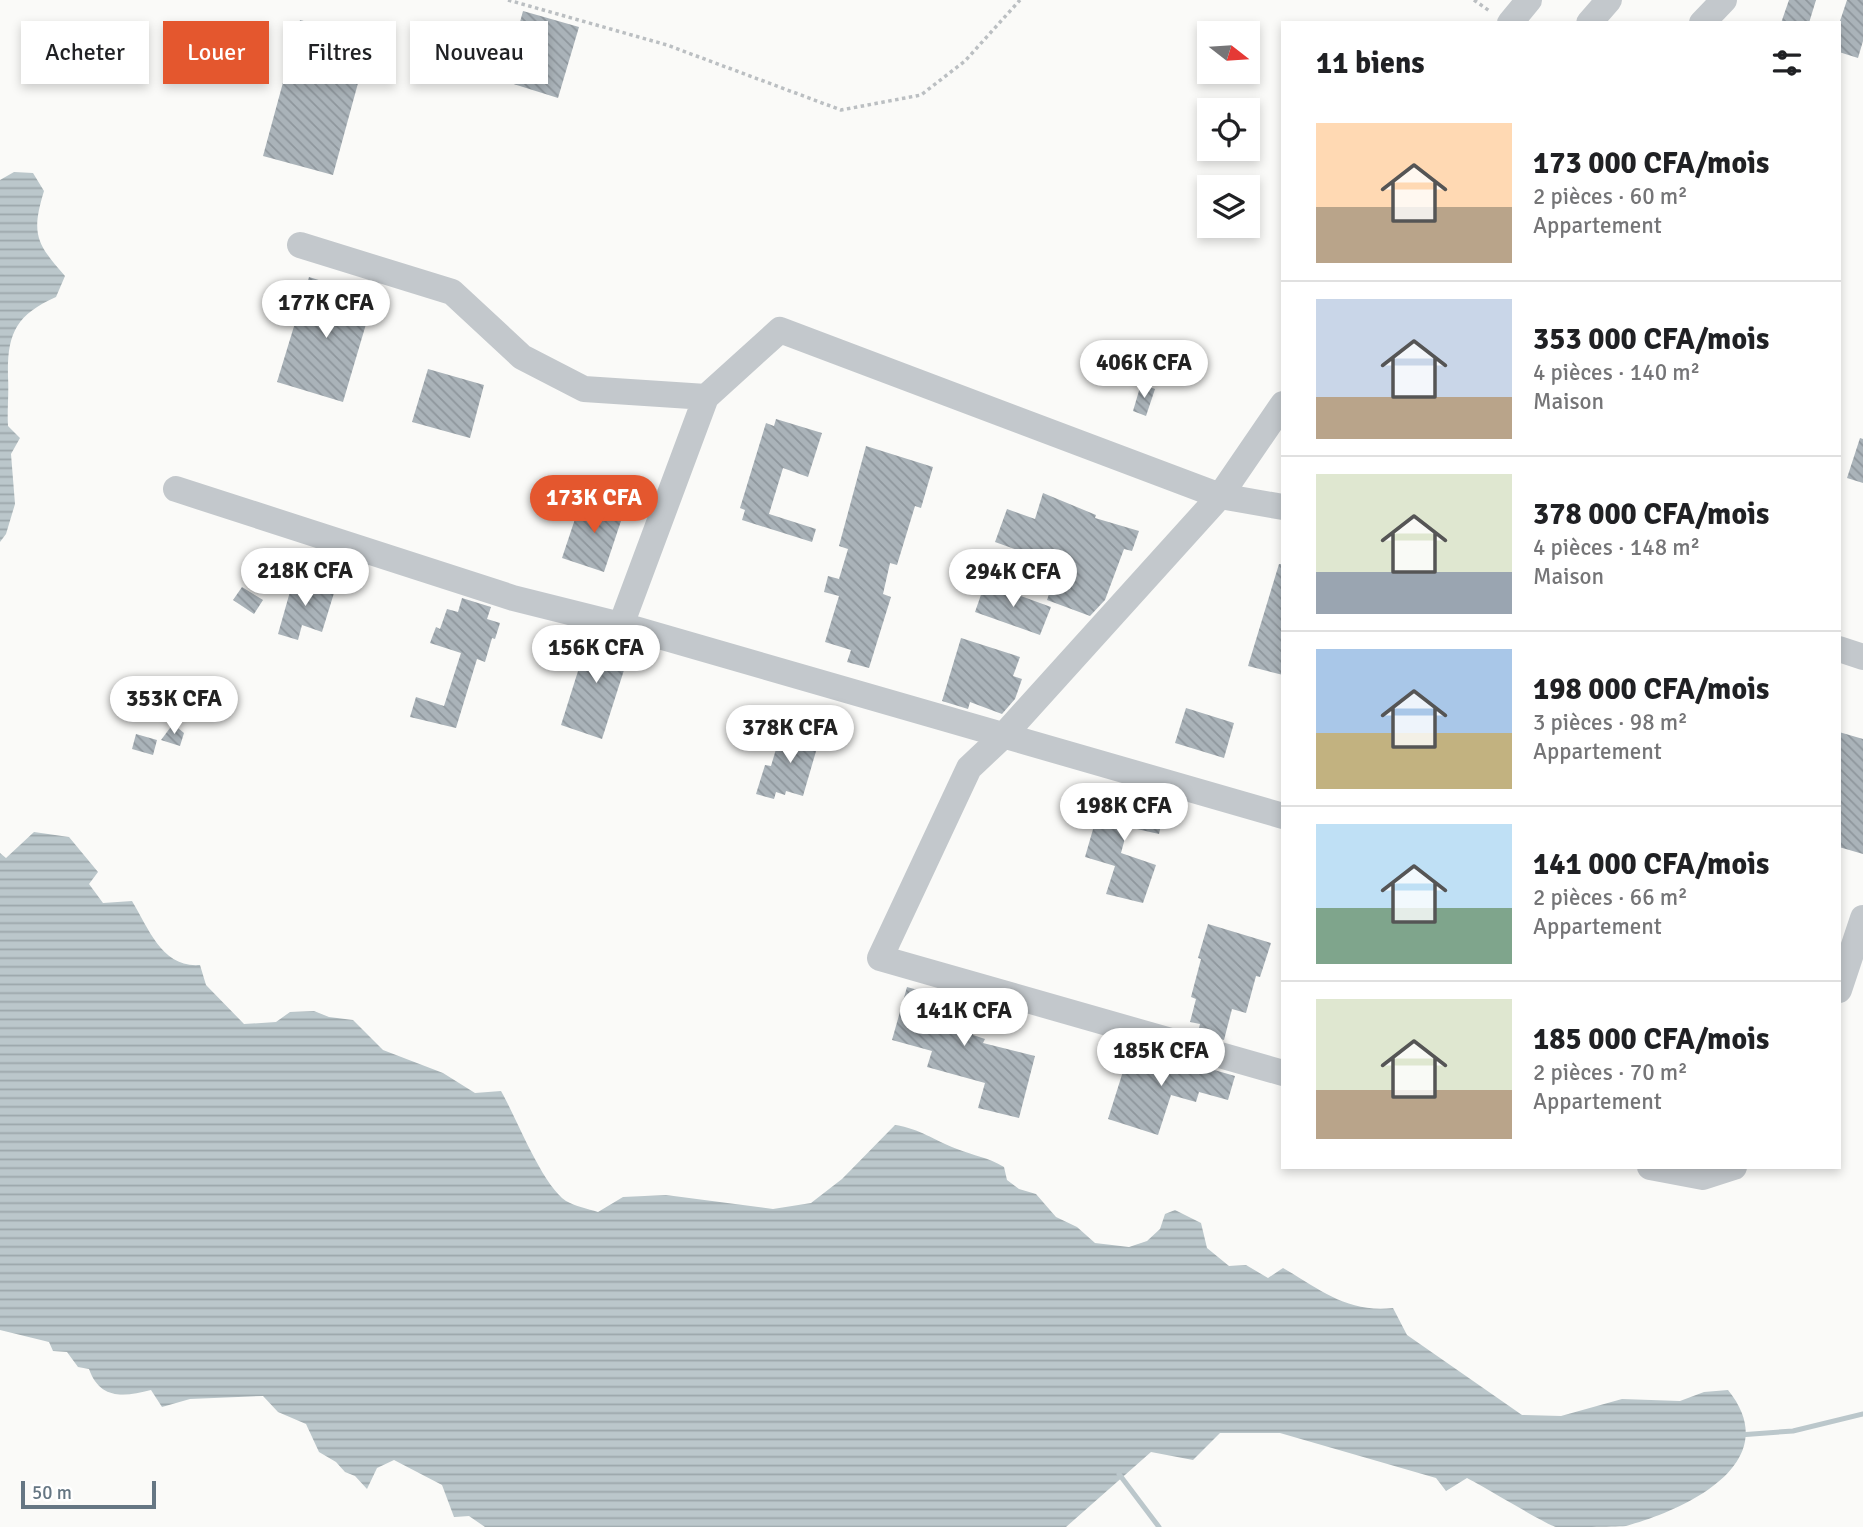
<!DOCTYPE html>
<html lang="fr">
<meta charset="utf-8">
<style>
body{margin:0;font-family:Signika,sans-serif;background:#f6f6f6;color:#202124;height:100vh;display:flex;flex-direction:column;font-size:26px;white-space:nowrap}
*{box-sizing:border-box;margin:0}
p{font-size:23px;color:#757577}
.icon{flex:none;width:38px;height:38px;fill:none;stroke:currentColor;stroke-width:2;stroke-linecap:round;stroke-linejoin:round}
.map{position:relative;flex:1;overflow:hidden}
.details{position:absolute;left:1281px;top:21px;width:560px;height:1148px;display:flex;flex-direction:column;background:#fff;border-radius:0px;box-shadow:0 4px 10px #0003}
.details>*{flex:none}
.hud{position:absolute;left:21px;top:21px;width:665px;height:63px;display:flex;gap:14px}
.needle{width:46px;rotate:107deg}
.buttons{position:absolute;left:1197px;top:21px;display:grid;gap:14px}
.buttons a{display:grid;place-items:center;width:63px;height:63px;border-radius:0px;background:#fff;box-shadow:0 4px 10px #0003;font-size:35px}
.scale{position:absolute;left:21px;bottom:18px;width:135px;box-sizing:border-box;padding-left:7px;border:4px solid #657683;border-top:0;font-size:19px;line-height:24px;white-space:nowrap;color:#657683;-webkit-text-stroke:5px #fff;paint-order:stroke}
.price{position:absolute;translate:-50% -60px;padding:0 16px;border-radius:24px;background:#fff;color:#222;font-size:23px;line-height:46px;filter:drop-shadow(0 2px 4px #0008)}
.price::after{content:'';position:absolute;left:50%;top:42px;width:21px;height:16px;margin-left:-10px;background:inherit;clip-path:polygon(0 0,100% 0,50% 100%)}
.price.selected{background:#e4572e;color:#fff}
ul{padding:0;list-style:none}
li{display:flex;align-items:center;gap:21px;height:175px;padding:0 35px}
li+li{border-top:2px solid #e0e0e0}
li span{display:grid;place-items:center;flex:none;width:196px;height:140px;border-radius:0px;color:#555}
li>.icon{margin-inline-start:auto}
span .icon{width:84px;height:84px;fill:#fffc;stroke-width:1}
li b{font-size:30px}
h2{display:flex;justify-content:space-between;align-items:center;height:84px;padding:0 35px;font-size:30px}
.chip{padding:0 24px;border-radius:0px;background:#fff;box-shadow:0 4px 10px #0003;font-size:24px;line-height:63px}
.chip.selected{background:#e4572e;color:#fff}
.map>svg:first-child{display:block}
.water{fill:url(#water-rules)}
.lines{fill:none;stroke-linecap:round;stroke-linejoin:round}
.stream{stroke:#bbc7cb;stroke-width:5}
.building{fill:url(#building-back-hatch)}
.path{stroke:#bbbfc2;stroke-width:3.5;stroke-dasharray:3.5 3.5;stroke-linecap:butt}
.minor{stroke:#c3c8cc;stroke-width:26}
</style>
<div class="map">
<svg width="1863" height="1527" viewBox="0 0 1863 1527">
<defs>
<pattern id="water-rules" width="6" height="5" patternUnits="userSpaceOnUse" patternTransform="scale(1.75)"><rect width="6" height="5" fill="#bbc7cb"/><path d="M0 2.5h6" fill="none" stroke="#9ca6aa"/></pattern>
<pattern id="building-back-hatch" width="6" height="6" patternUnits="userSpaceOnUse" patternTransform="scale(1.75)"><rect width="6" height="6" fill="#aab3b9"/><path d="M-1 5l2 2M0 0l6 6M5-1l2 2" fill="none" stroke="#8e969c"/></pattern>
</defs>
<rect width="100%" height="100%" fill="#fafaf8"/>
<path class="water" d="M14,172L33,173L44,191C31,234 36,243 65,276L56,297C15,315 7,335 8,377C9,394 7,410 8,426L20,438L11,454L15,504L6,534L0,542V180Z
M34,832L69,837L98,872L89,884L103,903L132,901C149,929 162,968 200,965L206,985L244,1024L276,1022L290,1012L314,1011L329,1017L353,1020L383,1050L443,1073L475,1093L501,1091C517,1119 542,1185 566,1201C575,1206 588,1209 598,1212L623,1197L666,1195L773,1209L811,1203L842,1179L895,1125C921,1129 933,1140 957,1149C974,1156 988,1157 1004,1167L1007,1180L1019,1189L1036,1194L1056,1217L1077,1227L1095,1243L1129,1247L1147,1241L1160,1229L1165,1214L1175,1210L1201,1223L1207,1248L1229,1266L1246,1265L1268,1278L1283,1268C1321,1290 1347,1313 1393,1308L1407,1335L1522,1415L1561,1416L1622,1399L1680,1401L1704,1392L1728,1390C1787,1463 1685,1510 1626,1526C1611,1527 1573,1527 1556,1527C1549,1526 1481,1485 1467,1478L1446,1491L1436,1478L1280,1433H1220L1193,1460L1151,1452L1066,1527H485L469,1516L454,1517L442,1485L394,1460L377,1468L367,1489L355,1476L345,1472L336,1462L319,1452L306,1424L278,1412L263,1396L190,1399L162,1407L151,1390C124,1397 100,1400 89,1369L78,1367L67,1352L53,1351L49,1342L0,1330V853L6,858Z"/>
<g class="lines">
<path class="stream" d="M1739,1435L1793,1431L1863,1414
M1119,1474L1159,1527"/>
</g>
<path class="building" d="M1789,0H1816L1809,23H1781Z
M1847,0H1863V41L1858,58L1839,52V24Z
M523,11L579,27L558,98L504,81Z
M300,20L370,39L333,175L263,156Z
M309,277L374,297L343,402L277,382Z
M428,369L484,385L470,438L412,422Z
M1141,384L1155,389L1146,416L1133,411Z
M776,419L822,433L808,477L783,468L769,514L816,529L812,542L742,520L745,510L740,508L766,423L774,426Z
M1860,438L1863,439V483L1847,478Z
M866,446L933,467L921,508L915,506L897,565L890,563L883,594L891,597L869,668L847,662L851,650L825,642L839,596L824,592L828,576L839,579L848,549L839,546Z
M621,484L645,491L640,506L617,499Z
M1043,493L1096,515L1095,518L1139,531L1132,551L1124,549L1105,600L1090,616L1047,600L1059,565L995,542L1007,509L1035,519Z
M600,498L626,506L604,572L562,558L580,504L596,510Z
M1279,564H1283V675L1248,666Z
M295,574L315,580L313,586L334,593L322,632L302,625L298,640L278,634Z
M985,583L1051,607L1040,635L975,612Z
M242,587L263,600L254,614L233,600Z
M462,598L491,607L487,619L500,623L495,639L492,638L485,662L477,659L456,728L410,717L416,697L444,706L461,653L430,643L436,627L440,629L447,609L458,612Z
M590,633L632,645L602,739L561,725Z
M961,638L1020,657L1013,676L1022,679L1015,699L1002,714L970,702L968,709L942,701Z
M1186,708L1234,723L1224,758L1175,743Z
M173,724L184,733L180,746L161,740Z
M794,726L821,734L803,796L786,791L785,795L776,792L774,799L756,794L765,765L771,766L779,739L789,742Z
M1839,732L1863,739V854L1839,847Z
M136,734L157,740L153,755L132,749Z
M1104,791L1165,808L1159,834L1128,827L1121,853L1156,865L1143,903L1106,894L1115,866L1085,857Z
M1208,924L1271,943L1260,977L1256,976L1246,1013L1232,1009L1224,1040L1198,1032L1200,1024L1190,1022L1196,999L1191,997L1201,959L1198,958Z
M907,987L932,994L934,990L983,1004L973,1035L985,1039L983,1043L1035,1056L1019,1118L978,1108L985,1083L927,1067L932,1051L892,1040Z
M1131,1046L1235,1076L1228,1100L1199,1092L1196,1102L1171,1095L1158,1135L1108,1119Z"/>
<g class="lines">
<path class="path" d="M508,0L667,45L841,110L921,95L965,61L1020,0
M1474,0L1491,12"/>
<path class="minor" d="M1510,23L1529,0
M1589,23L1609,0
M1702,23L1724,0
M300,245L452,292L522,357L584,389L706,397L780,330L1220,496L1283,507
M1283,404L1220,496L1004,735L969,768L880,958L1283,1073
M176,489L513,598L621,625L1283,816
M621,625L706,397
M1839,649L1863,657
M1839,990L1863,918
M1650,1167L1703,1177L1734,1167"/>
</g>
</svg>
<div class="buttons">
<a><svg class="needle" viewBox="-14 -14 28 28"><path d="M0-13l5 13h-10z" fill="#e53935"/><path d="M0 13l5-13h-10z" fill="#757577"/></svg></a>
<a><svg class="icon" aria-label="locate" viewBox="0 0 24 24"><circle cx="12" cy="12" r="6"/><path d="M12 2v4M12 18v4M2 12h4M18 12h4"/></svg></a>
<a><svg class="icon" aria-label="layers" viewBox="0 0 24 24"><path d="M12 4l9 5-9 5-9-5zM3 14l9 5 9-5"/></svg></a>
</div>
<div class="scale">50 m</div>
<b class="price" style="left:326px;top:340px">177K CFA</b>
<b class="price" style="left:1144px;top:400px">406K CFA</b>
<b class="price selected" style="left:594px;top:535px">173K CFA</b>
<b class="price" style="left:305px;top:608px">218K CFA</b>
<b class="price" style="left:1013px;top:609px">294K CFA</b>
<b class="price" style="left:596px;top:685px">156K CFA</b>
<b class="price" style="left:174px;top:736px">353K CFA</b>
<b class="price" style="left:790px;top:765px">378K CFA</b>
<b class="price" style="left:1124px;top:843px">198K CFA</b>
<b class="price" style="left:964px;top:1048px">141K CFA</b>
<b class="price" style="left:1161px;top:1088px">185K CFA</b>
<div class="hud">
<a class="chip">Acheter</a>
<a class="chip selected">Louer</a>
<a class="chip">Filtres</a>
<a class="chip">Nouveau</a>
</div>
<section class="details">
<h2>11 biens<svg class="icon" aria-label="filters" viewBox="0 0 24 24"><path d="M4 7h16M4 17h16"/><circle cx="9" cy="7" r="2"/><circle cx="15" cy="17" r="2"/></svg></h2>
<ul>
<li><span style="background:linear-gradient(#ffd9b3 60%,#b9a48a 0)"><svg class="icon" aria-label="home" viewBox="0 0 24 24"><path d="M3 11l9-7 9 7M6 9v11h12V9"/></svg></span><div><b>173 000 CFA/mois</b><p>2 pièces · 60 m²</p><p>Appartement</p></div></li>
<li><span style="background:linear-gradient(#c9d6e8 70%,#b9a48a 0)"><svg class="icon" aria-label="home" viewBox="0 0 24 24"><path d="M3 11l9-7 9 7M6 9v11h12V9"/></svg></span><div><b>353 000 CFA/mois</b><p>4 pièces · 140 m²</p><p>Maison</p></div></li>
<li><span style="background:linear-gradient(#dfe7d0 70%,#9aa5b1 0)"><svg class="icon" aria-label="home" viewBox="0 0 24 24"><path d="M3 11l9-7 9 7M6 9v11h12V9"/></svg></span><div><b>378 000 CFA/mois</b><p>4 pièces · 148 m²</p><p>Maison</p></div></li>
<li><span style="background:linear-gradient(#a9c7e8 60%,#c2b280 0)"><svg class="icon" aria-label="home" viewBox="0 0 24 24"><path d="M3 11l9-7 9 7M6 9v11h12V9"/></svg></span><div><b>198 000 CFA/mois</b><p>3 pièces · 98 m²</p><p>Appartement</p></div></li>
<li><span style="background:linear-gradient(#bfe0f5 60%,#7fa58c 0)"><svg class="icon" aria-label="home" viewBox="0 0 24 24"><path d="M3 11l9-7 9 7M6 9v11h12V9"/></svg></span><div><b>141 000 CFA/mois</b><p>2 pièces · 66 m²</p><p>Appartement</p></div></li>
<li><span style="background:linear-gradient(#dfe7d0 65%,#b9a48a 0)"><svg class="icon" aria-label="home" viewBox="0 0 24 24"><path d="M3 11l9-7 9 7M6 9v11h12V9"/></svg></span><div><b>185 000 CFA/mois</b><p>2 pièces · 70 m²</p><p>Appartement</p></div></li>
</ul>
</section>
</div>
